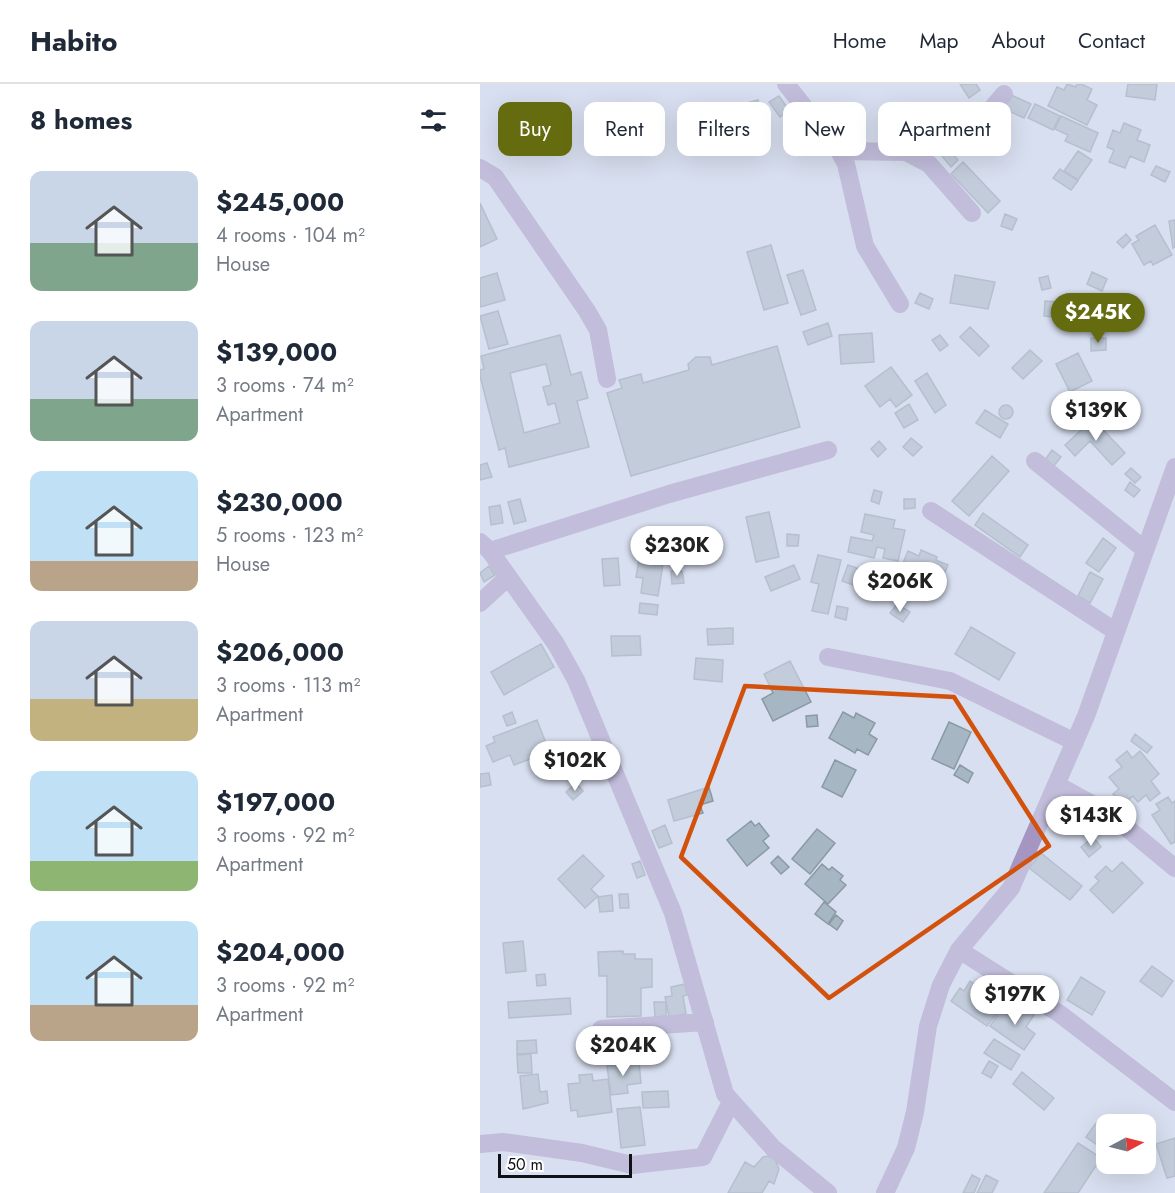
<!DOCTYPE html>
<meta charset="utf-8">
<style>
body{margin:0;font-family:Jost,sans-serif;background:#f6f6f7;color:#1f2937;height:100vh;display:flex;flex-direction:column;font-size:22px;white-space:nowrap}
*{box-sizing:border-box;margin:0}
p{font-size:20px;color:#747a83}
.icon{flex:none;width:33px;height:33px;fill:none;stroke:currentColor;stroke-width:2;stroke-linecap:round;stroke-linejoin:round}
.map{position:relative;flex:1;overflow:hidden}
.drawer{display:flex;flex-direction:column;background:#fff;width:480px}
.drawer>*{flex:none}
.guide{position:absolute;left:18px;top:18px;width:570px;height:54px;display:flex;gap:12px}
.needle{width:39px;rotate:83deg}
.fabs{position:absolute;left:616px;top:1030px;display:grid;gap:12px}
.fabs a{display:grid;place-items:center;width:60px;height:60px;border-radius:12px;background:#fff;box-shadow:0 6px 24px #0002;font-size:30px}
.scale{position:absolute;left:18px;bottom:15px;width:134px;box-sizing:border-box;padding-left:6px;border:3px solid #0f1117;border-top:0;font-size:16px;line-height:21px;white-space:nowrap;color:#0f1117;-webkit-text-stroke:4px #fff;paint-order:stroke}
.price{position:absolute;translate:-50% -51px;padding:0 14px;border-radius:21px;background:#fff;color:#222;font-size:20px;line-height:39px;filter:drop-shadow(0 2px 3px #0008)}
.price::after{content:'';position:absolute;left:50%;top:36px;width:18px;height:14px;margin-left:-9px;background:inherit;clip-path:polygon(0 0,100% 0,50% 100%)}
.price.active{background:#656c10;color:#fff}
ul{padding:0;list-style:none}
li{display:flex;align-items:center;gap:18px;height:150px;padding:0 30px}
li span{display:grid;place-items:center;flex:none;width:168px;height:120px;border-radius:12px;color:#555}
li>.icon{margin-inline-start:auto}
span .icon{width:72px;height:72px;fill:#fffc;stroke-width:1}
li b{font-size:26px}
h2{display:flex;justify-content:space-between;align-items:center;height:72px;padding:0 30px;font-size:26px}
.chip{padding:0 21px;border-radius:12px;background:#fff;box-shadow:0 6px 24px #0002;font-size:21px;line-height:54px}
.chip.active{background:#656c10;color:#fff}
header{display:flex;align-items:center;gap:36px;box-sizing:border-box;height:84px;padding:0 30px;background:#fff;border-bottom:2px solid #e0e1e3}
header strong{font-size:28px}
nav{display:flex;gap:33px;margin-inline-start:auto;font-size:21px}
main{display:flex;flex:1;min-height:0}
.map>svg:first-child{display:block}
.building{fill:#a6b6c2;stroke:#8a9aa5;stroke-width:1.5;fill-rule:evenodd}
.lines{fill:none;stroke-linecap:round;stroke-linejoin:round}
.street{stroke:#a495c1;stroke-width:18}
.marked{fill:none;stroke:#d2520d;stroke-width:4.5;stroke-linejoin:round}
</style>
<header>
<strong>Habito</strong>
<nav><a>Home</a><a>Map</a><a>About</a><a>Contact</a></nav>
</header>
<main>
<section class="drawer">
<h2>8 homes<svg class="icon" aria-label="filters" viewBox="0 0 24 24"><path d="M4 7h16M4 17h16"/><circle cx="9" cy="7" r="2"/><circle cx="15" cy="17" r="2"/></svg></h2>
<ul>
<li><span style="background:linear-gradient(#c9d6e8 60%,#7fa58c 0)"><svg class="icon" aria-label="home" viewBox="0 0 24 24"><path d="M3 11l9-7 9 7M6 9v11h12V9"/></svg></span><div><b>$245,000</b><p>4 rooms · 104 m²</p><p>House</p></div></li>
<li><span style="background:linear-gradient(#c9d6e8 65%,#7fa58c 0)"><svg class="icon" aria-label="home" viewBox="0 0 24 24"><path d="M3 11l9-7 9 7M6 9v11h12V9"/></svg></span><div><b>$139,000</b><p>3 rooms · 74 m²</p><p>Apartment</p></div></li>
<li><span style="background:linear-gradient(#bfe0f5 75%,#b9a48a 0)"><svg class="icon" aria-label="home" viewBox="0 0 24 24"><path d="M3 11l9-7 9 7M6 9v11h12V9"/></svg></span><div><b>$230,000</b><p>5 rooms · 123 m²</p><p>House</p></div></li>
<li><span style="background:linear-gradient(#c9d6e8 65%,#c2b280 0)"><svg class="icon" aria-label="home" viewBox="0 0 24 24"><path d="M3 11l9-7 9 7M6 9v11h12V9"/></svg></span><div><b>$206,000</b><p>3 rooms · 113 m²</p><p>Apartment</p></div></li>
<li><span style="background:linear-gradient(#bfe0f5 75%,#8fb573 0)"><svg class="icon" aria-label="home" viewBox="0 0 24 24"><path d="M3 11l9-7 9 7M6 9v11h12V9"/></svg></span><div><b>$197,000</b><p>3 rooms · 92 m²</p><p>Apartment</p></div></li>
<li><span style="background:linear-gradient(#bfe0f5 70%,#b9a48a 0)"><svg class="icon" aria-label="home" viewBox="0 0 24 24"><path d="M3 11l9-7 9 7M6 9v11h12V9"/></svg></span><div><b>$204,000</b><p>3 rooms · 92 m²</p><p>Apartment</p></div></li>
</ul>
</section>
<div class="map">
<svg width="695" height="1109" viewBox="0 0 695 1109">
<rect width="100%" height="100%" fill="#d8dff0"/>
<path class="building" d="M480,0H496L500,6L489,14Z
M587,0L596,3L597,0H601L612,5L607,16L617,21L607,41L568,22L577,3L584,6Z
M648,0H677L675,16L646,12Z
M529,10L551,20L544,34L522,24Z
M299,12L309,26L300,33L289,18Z
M278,16L281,31L266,34L263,20Z
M555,20L580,32L573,46L548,34Z
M450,22L455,40L421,50L415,32Z
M581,32L618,49L610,68L585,57L588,51L575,45Z
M644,39L661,46L657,56L670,61L664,78L650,72L645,84L629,78L634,66L627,63L633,46L640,49Z
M469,66L478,76L471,83L462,72Z
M598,67L612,76L598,96L584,87Z
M483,78L520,117L508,129L471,90Z
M676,82L690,88L685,98L671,91Z
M580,85L598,97L591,106L573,94Z
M0,119L17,155L0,163Z
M525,130L537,135L532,146L521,142Z
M695,136V163L693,164L689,137Z
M675,141L692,171L673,181L671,177L664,181L652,160L659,156L656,152Z
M646,150L651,156L643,164L637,158Z
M291,161L308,219L284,226L267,168Z
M323,186L336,226L321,231L307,191Z
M612,188L627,195L622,207L607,200Z
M17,189L25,216L0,223V194Z
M475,191L515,198L508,225L470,219Z
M568,192L571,204L562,206L559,194Z
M440,209L453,215L449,225L435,219Z
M565,217L577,218L576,233L564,232Z
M18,227L28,260L9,265L0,232Z
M348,239L352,252L328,261L323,248Z
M490,243L509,262L499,272L480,253Z
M392,249L394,278L361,280L359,251Z
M80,251L91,291L101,288L108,314L97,317L109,363L29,383L25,364L19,366L0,292V286L4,285L1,272ZM66,280L71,301L63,303L68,321L75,319L80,339L44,349L30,289Z
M460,251L468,261L460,267L452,256Z
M611,254H626V266L611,267Z
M297,262L320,343L151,392L127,309L142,304L139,296L161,290L163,299L209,286L208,280L216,273H230L232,281Z
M550,266L562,277L543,295L532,284Z
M598,269L612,297L590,308L576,280Z
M411,283L432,311L416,323L410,315L400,323L385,302Z
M447,289L466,321L455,329L435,297Z
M429,320L438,336L424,344L415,329Z
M519 328a7 7 0 1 1 14 0a7 7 0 1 1-14 0Z
M505,326L528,340L520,354L496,339Z
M613,335L645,369L632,381L610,357L595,372L585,361Z
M431,354L442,363L433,372L423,363Z
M399,357L406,365L398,373L391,365Z
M572,366L581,373L573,383L565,376Z
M512,372L529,387L489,432L472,417Z
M7,379L12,393L0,396V381Z
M651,384L661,393L655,399L645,390Z
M650,398L660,406L654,413L645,406Z
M394,406L402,408L399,420L391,417Z
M40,415L46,437L34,440L28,418Z
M424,415H435V424L424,425Z
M20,421L23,439L11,441L9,423Z
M289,428L299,473L276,478L266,433Z
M503,429L548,461L540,473L495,441Z
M385,430L415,436L413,444L425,446L418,477L403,474L405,465L397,463L394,474L368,468L371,453L392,457L394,451L381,448Z
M307,450L319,451L318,462H307Z
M623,454L636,464L619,488L606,479Z
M161,464L185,467L178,512L161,509L163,494L156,493Z
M441,466L457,473L456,476L468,481L460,500L448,495L444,503L428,495L431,488L421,484L428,467L439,472Z
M338,471L361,476L348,530L332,527L339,500L331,498Z
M138,474L140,501L124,502L122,475Z
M314,481L320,495L291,507L285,493Z
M368,481L413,497L408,513L362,497Z
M9,482L15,491L4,498L0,489Z
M191,487H202L204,499L192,500Z
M610,488L623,495L610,519L598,512Z
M160,519L178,521L177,531L159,529Z
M417,520L430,528L423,538L410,529Z
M357,522L368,524L366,536L355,533Z
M491,543L535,569L519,596L475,570Z
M253,544V560L228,561L227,545Z
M131,552H160L161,571L132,572Z
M61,560L74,583L24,611L11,588Z
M216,574L243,576L242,598L214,595Z
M310,577L331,618L293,637L282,615L293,609L284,590Z
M32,628L36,639L27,642L23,632Z
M363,628L374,634L376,629L395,639L389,650L397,655L388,671L377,665L375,669L349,654Z
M337,631L338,642L327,643L326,632Z
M57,636L67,662L51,670L53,674L34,681L30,671L13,678L6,662L15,658L13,653Z
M469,638L491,648L474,685L452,675Z
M655,650L672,663L667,669L651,657Z
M647,667L652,674L660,667L679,690L671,697L680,709L670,717L666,711L658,718L653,712L642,721L633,710L639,705L629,693L642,683L636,676Z
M355,676L376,686L362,713L342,703Z
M480,681L493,689L488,699L474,691Z
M9,689L11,701L0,703V690Z
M96,699L103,707L93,716L86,708Z
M229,703L233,717L220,721L223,729L194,737L188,716Z
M688,713L692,719L695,717V758L691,760L672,731L680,726L676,720Z
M271,737L275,742L279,739L289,752L283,757L289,764L267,782L247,756Z
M185,741L192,759L179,764L172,747Z
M337,745L355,759L330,790L312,775Z
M613,753L621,763L609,773L601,763Z
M561,769L602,802L590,816L549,784Z
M103,771L124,792L111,805L118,812L105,824L78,795Z
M298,772L309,783L301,790L291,779Z
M160,777L165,791L157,794L152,780Z
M642,778L663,799L633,829L610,806L619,797L615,793L626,782L632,788Z
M342,780L349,786L352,783L363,792L360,796L366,801L348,820L325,800Z
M139,810H148L149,824H140Z
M132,811L133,827L120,828L118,813Z
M344,818L356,828L348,840L335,830Z
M356,831L363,837L357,846L349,840Z
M43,857L46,887L26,889L23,859Z
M143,867V870H155V875H172V903L161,904V932L127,933V892H119L118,868Z
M672,882L693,897L682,913L660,897Z
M65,890L66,901L57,902L56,891Z
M601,893L625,908L612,931L587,916Z
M490,897L504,907L497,917L516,930L507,942L471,917L480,904L484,907Z
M205,900L207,911L203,912L206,930L189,933L185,913L192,912L191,903Z
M90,914L91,930L29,934L28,918Z
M174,918H186V932L175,933Z
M540,921L554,931L546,943L555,950L544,966L510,942L521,926L526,929L530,922L536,926Z
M514,955L540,971L531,986L504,969Z
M56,956L57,969L37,970V957Z
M51,970L52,989H38L37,971Z
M509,977L518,982L511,994L502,989Z
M159,978L161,999L147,1001L148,1009L131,1011L127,982Z
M542,988L574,1014L564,1026L533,1000Z
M58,990L60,1008L67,1007L68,1019L43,1025L40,992Z
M112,990L113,997L128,995L132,1028L98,1033L97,1026L91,1027L88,1000L100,999L99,991Z
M188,1007L189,1023L163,1024L162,1008Z
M160,1023L165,1061L141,1064L137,1025Z
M616,1039L627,1047V1053L620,1063L606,1053Z
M695,1054V1092L687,1094L676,1060Z
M598,1059L621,1074L598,1109H564Z
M288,1072L295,1075L299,1085L294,1100L289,1097L282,1109H248L265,1078L274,1083L283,1073Z
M492,1091L500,1095L494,1109H483Z
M506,1091L518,1097L512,1109H497Z"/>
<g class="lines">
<path class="street" d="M306,0L359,67L366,80L385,162L420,220
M359,67L426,68L467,56L501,37L524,10
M426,68L449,80L492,129
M0,84L15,93L107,227L118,246L127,295
M555,377L664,465
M451,427L635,547
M0,458L10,467L189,410L348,366
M10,467L76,560L96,596L193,829L245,1010L293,1064L348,1109
M0,519L28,493
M348,573L470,597L595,658
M577,701L630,730L695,784
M479,866L580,930L695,1018
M121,945L225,938
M0,1060L23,1058L102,1069L152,1081L223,1073L251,1018
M405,1109L426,1064L435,1028L448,942L461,901L479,866L531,804L606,632L695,383"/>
</g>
<path d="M0 0H695V1109H0ZM265,602L474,613L569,762L349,914L201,773Z" fill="#d8dff0" fill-opacity=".55" fill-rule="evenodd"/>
<path class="marked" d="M265,602L474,613L569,762L349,914L201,773Z"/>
</svg>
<div class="fabs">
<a><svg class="needle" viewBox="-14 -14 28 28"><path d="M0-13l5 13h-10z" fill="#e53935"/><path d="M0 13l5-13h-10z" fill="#747a83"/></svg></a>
</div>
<div class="scale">50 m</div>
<b class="price active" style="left:618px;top:260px">$245K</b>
<b class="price" style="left:616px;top:358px">$139K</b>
<b class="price" style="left:197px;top:493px">$230K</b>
<b class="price" style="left:420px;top:529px">$206K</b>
<b class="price" style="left:95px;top:708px">$102K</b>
<b class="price" style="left:611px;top:763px">$143K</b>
<b class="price" style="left:535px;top:942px">$197K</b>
<b class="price" style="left:143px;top:993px">$204K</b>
<div class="guide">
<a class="chip active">Buy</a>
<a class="chip">Rent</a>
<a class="chip">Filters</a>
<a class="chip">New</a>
<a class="chip">Apartment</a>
</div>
</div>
</main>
